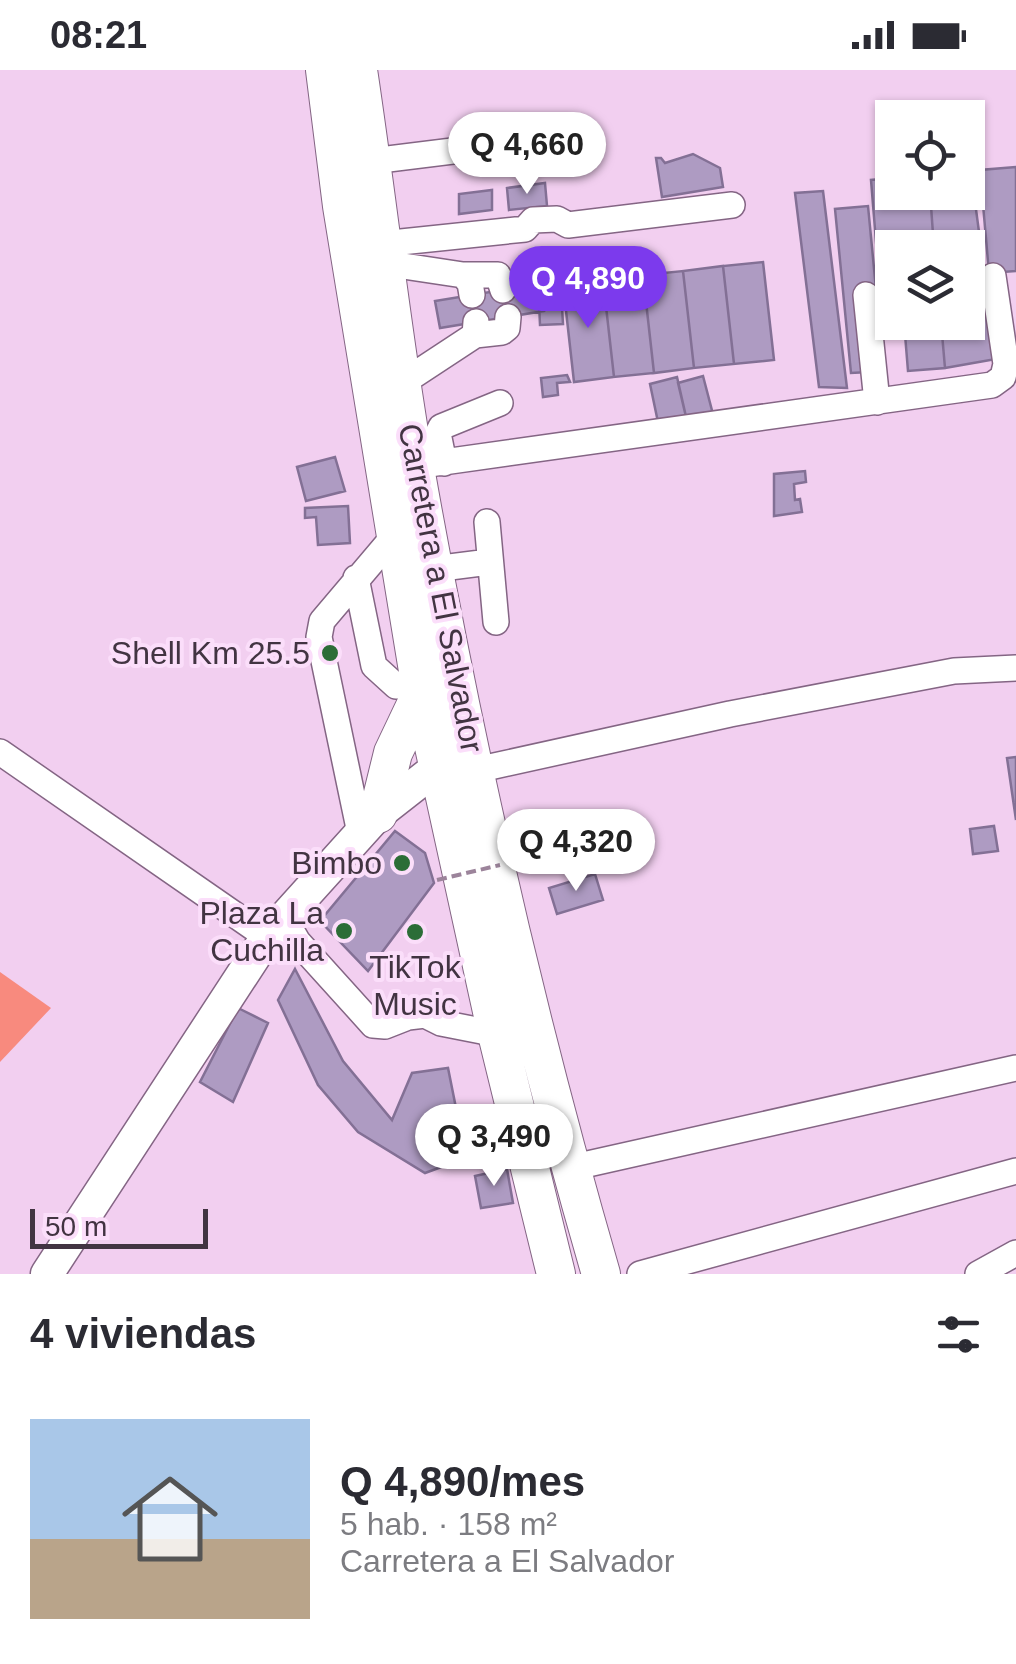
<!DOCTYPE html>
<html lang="es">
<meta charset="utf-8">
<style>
body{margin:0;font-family:Helvetica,sans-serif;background:#f7f7f7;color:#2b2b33;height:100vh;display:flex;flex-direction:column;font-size:38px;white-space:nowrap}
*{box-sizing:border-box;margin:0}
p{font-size:32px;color:#7c7c81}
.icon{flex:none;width:55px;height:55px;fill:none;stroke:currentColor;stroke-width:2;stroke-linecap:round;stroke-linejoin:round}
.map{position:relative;height:1204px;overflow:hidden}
.details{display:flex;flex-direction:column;background:#fff;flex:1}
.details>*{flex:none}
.buttons{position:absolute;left:875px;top:30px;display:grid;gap:20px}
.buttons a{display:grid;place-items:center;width:110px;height:110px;border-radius:0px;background:#fff;box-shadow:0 2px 8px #0004;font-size:50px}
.scale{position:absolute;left:30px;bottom:25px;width:178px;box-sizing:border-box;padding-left:10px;border:5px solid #423442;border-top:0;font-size:28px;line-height:35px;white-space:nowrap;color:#423442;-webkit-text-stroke:8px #fbdefa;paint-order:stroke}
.price{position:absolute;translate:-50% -85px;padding:0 22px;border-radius:35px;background:#fff;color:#222;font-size:32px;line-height:65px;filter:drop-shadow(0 2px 5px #0008)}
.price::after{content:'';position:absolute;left:50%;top:60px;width:30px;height:22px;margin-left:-15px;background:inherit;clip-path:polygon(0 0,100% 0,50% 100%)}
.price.active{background:#7c3aed;color:#fff}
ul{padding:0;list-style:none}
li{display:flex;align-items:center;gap:30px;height:250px;padding:0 30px}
li span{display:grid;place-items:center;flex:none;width:280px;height:200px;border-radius:0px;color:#555}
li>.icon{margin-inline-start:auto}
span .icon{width:120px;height:120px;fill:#fffc;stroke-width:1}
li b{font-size:42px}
h2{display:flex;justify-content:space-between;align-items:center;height:120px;padding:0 30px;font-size:42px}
.status{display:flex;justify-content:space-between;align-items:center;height:70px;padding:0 50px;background:#fff;direction:ltr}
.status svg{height:28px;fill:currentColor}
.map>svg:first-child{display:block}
.green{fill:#f88a7e}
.building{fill:#ae9bc2;stroke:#837095;stroke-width:2.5}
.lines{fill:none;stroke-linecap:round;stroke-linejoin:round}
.minor-casing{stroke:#846584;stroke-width:28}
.major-casing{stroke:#846584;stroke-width:35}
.highway-casing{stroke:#846584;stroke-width:40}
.minor{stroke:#fff;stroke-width:25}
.major{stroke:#fff;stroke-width:32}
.highway{stroke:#fff;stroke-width:38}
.path-bridge{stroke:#9c849b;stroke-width:4;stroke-dasharray:10 5;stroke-linecap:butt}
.poi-dot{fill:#2c6d37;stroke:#fbdefa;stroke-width:4}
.labels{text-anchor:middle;stroke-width:8;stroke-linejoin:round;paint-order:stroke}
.street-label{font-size:32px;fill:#423442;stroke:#fbdefa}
.poi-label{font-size:32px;fill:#423442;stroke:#fbdefa;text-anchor:end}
</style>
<div class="status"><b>08:21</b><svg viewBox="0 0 49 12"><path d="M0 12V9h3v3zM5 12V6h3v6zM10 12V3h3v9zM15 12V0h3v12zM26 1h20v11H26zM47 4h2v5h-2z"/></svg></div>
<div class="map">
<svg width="1016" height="1204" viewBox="0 0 1016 1204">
<rect width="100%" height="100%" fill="#f2cff0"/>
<path class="green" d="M0,902L51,938L0,992Z"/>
<path class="building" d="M693,84L720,98L723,117L662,127L656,88H661L665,93Z
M1016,97V201L989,203L980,100Z
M968,102H971L996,289L945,298L941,252H968V178H934L930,122H968Z
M892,108V122H930L934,178H892V219L880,221L871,110Z
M545,113L547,136L509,140L507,118Z
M492,120V140L459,144V124Z
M823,121L847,318L819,317L795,123Z
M868,136L876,219L869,302L851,303L835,139Z
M559,186L563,254L540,255L537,187Z
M763,192L774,290L734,294L723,196Z
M723,196L734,294L694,298L683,201Z
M683,201L694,298L654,303L643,205Z
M643,205L654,303L614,307L603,210Z
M603,210L614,307L574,312L563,214Z
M539,214L544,241L440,258L435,231Z
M904,252H941L945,298L908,301Z
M567,305L570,312L557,313L558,325L543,327L541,308Z
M703,306L715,352L687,351L678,313Z
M677,307L687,351L659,357L650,314Z
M335,387L345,421L306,431L297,397Z
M805,401L806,412L794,414L795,430L800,429L802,442L774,446V404Z
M348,436L350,473L318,475L316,447L305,448V438Z
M1016,687V750L1007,688Z
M994,756L998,781L973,784L970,759Z
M395,761L425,783L434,813L368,901L320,851Z
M595,804L603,830L557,844L549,818Z
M295,899L343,991L392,1050L412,1003L448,998L466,1088L425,1103L358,1062L318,1015L278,930Z
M238,938L268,953L233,1032L200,1012Z
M507,1099L513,1133L481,1138L475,1106Z"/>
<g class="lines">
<g class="minor-casing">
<path id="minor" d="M372,91L493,76
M382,174L525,159L533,150L557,149L568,155L732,135
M383,193L463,205L470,213L472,225
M463,205H498L503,220
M866,225L877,332
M475,265L502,262L507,258L508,247
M402,313L475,265L476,252
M444,393L438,363L441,357L500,333
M415,396L992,315L1003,307L1006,294L993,206
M487,452L496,552
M434,499L489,492
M356,508L374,596L396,616L420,613
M0,682L267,867
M476,700L730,644L954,601L1016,598
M360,763L319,567L322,551L394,466
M284,848L298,872L373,955L385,956L408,947L425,945L441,953L497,964
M570,1098L1016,998
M640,1204L1016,1101
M978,1204L1016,1183"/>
</g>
<g class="major-casing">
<path id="major" d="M47,1204L267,867L378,744L438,697"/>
</g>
<g class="highway-casing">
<path id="highway" d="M325,0L342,136L420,613L497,964L556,1204
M358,0C378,133 392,266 415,398C463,670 524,939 601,1204
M378,744L393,683L422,622"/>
</g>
<use href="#minor" class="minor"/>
<use href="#major" class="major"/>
<use href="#highway" class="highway"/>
<path class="path-bridge" d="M437,810L500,795"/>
</g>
<g class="poi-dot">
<circle cx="330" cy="583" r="10"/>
<circle cx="402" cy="793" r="10"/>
<circle cx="344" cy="861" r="10"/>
<circle cx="415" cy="862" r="10"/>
</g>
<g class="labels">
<g class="street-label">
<text transform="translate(441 518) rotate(79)" y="11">Carretera a El Salvador</text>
</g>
<g class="poi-label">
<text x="310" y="594">Shell Km 25.5</text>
<text x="382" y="804">Bimbo</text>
<text x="324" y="854">Plaza La<tspan x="324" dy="37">Cuchilla</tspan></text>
<text x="415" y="908" text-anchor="middle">TikTok<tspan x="415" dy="37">Music</tspan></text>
</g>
</g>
</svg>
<div class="buttons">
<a><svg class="icon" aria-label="locate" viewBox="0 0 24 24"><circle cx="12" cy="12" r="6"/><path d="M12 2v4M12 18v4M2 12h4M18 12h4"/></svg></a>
<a><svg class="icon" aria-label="layers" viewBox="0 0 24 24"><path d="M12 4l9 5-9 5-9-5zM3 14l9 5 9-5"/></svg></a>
</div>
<div class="scale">50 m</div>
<b class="price" style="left:527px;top:127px">Q 4,660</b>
<b class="price active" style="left:588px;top:261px">Q 4,890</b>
<b class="price" style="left:576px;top:824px">Q 4,320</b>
<b class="price" style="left:494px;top:1119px">Q 3,490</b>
</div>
<section class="details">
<h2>4 viviendas<svg class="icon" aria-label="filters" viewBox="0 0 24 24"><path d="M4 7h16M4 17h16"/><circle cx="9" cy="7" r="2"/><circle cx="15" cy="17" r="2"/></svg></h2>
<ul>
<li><span style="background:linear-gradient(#a9c7e8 60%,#b9a48a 0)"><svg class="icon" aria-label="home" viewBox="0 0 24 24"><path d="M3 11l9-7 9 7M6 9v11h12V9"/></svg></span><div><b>Q 4,890/mes</b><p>5 hab. · 158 m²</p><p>Carretera a El Salvador</p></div></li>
</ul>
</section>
